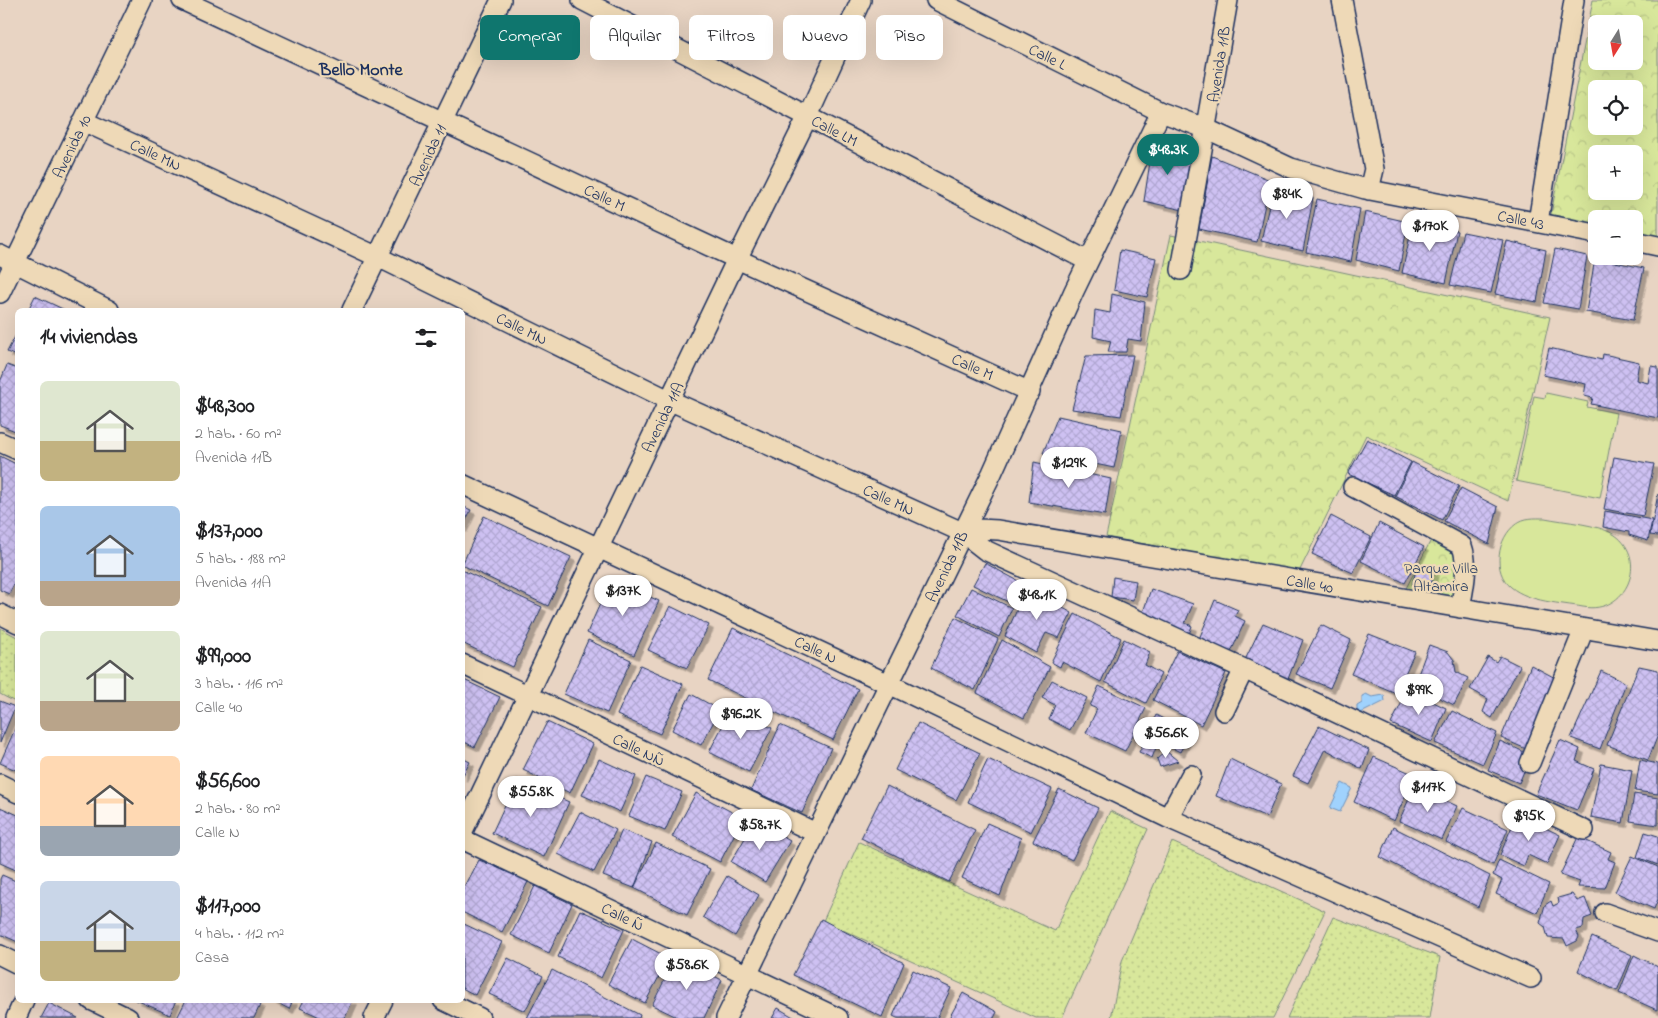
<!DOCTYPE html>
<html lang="es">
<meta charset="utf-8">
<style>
body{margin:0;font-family:"Indie Flower",sans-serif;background:#f6f6f6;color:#202124;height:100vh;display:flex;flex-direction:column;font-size:19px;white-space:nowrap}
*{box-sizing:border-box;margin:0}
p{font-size:16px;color:#757577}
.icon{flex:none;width:28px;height:28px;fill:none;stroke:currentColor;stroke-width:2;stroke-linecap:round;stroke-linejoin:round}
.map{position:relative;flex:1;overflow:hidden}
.side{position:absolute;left:15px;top:308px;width:450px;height:695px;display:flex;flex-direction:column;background:#fff;border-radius:8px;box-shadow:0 5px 20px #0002}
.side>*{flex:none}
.top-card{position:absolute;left:480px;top:15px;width:475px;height:45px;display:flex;gap:10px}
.needle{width:32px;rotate:191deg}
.controls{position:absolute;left:1588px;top:15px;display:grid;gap:10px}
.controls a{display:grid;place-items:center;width:55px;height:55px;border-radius:8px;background:#fff;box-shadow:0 5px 20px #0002;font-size:25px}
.price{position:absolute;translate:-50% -42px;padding:0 11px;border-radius:18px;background:#fff;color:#222;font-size:16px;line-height:32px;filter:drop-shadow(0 1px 2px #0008)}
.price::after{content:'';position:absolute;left:50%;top:30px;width:15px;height:11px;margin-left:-8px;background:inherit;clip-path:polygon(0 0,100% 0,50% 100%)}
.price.active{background:#0f766e;color:#fff}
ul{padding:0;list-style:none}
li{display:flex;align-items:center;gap:15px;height:125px;padding:0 25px}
li span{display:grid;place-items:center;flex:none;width:140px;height:100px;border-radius:8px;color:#555}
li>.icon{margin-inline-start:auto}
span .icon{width:60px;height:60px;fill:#fffc;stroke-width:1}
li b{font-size:21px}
h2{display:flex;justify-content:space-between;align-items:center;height:60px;padding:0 25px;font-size:21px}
.tag{padding:0 18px;border-radius:8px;background:#fff;box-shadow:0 5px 20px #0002;font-size:18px;line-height:45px}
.tag.active{background:#0f766e;color:#fff}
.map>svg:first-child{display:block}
.grass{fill:url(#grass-dots);stroke:#7a8b7c}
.forest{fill:url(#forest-crowns);stroke:#7a8b7c;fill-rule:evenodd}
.pitch{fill:#d8e79b;stroke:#7a8b7c}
.water{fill:#a0d2fd;stroke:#6b91bd}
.building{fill:url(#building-cross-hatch);stroke:#1b2f5e;filter:url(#shadow)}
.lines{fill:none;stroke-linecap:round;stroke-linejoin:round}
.minor-casing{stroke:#1b2f5e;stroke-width:22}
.minor{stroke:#eed9b7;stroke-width:19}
.labels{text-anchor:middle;stroke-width:4.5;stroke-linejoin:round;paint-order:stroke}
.street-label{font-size:16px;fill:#1b2f5e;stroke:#eed9b7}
.park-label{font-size:16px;fill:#2e4164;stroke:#eed9b7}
.neighbourhood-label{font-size:18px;font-weight:bold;fill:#1b2f5e;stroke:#eed9b7}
</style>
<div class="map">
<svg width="1658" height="1018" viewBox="0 0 1658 1018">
<defs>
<pattern id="grass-dots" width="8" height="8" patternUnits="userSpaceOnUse" patternTransform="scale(1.25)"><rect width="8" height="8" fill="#d8e79b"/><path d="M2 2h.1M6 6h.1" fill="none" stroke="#b9c688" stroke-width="1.8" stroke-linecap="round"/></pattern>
<pattern id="forest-crowns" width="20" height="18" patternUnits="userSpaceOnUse" patternTransform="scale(1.25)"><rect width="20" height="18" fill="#d8e79b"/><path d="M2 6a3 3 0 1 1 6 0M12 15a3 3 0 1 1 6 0" fill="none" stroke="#b9c688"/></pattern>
<pattern id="building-cross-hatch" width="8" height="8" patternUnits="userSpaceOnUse" patternTransform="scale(1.25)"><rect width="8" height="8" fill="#cec1f2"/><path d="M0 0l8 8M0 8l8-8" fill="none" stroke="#b0a6d2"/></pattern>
<filter id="shadow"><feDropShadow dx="4.5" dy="4.5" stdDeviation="0" flood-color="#0004"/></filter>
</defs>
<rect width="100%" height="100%" fill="#e8d4c3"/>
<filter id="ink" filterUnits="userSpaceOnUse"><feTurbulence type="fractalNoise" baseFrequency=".02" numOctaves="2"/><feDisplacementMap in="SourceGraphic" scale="10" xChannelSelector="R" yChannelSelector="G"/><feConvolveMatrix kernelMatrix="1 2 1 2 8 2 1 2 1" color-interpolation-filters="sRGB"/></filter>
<g filter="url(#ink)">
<path class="grass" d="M0,628L17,637V703L0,694Z
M1110,811L1148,829L1062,1018H1036L823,921L859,842L1055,931Z
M1172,842L1325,911L1273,1018H1111L1122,961Z
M1333,917L1440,957L1430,1018H1287Z"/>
<path class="forest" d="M1593,0H1658V243L1634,241V219H1596V234L1549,224ZM1596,24H1634V61H1596ZM1596,89H1634V126H1596ZM1596,154H1634V191H1596Z
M1171,235L1550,317L1508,501L1366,435L1299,572L1106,537Z
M1431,540L1469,558L1462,606L1402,596Z"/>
<path class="pitch" d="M1546,393L1588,402L1587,407L1616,413L1600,498L1516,481L1534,396L1545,398Z
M1545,518C1564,522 1599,524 1615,535C1649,559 1627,615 1583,607C1561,603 1529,602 1511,587C1492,572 1497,538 1516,524C1524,517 1535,518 1545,518Z"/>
<path class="water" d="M1366,694L1372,697L1384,695L1385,701L1361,713L1357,710V706L1362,703V696Z
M1342,783L1352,788L1340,812L1330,808Z"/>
<path class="building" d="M1153,142L1193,151L1183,210L1144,201Z
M1212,156L1270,180L1257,242L1199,229Z
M1273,188L1313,198L1303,251L1261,241Z
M1317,199L1360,209L1351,262L1306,252Z
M1365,212L1408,222L1399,271L1356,260Z
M1413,222L1457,231L1446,283L1402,273Z
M1463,232L1503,240L1491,293L1450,285Z
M1507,241L1546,250L1537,302L1495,294Z
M1555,249L1587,256L1578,309L1544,303Z
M1120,250L1156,258L1147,297L1114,290Z
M1595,258L1644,268L1633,320L1586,312Z
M1112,294L1145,302L1141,341L1128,339L1126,352H1108L1111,341L1093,337L1095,310L1110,313Z
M35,296L65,310H28Z
M18,331V357L7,352Z
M1549,348L1602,360L1603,354L1639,362L1636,380L1648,383L1651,366L1658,367V418L1591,404L1593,398L1584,396L1586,384L1543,375Z
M1133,355L1121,416L1072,409L1086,356Z
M7,365L18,369V432L0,425V382Z
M1058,416L1122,430L1114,468L1043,453Z
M1367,439L1411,462L1394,495L1348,474Z
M0,456L18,465V576L9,594L0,590Z
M1614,457L1654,464L1643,516L1604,509Z
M1034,462L1111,479L1105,515L1029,502Z
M1412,462L1459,486L1442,520L1395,496Z
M1461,488L1498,507L1489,544L1444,521Z
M1658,494V536L1650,535Z
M462,506L471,510L462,528Z
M1605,511L1652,520L1648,541L1629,535V532L1603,527Z
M484,516L571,557L548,606L462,565Z
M1331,516L1371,537L1353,573L1312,554Z
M1379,523L1424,547L1405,583L1361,561Z
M985,563L1024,584L1015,605L973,585Z
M462,570L542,607L513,667L462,643Z
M1416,570H1434L1431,586H1412Z
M1113,577L1136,581L1133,600L1111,597Z
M611,579L659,601L634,655L587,633Z
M971,588L1012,608L999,637L957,615Z
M1027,588L1072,613L1059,638L1046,633L1036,653L1005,636Z
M1151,589L1193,604L1185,623L1192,626L1189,634L1143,612Z
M1215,600L1238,610L1235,616L1245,621L1231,652L1199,639Z
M670,606L709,625L687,668L648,650Z
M1075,614L1121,638L1101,682L1062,662L1060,667L1051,662Z
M955,617L998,639L975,690L931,668Z
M1263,623L1303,640L1288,679L1245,660Z
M1321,625L1351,640L1330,688L1296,674Z
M733,628L858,689L833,740L708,680Z
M1369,634L1415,652L1396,693L1351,674Z
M1124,639L1150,652L1145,665L1161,674L1146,703L1105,682Z
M588,640L631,660L607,713L564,694Z
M1002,640L1050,667L1024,718L977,693Z
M1429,645L1448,652L1454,660L1456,672L1468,678L1454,705L1414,685Z
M1177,651L1226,673L1201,725L1153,700Z
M1500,656L1520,666L1492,718L1483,712L1488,699L1470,689L1488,657L1496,662Z
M640,665L683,684L660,734L617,715Z
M1531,665L1559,680L1533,752L1501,738Z
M1639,666L1658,670V735L1648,760L1607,745Z
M1601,671L1626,683L1600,749L1571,738Z
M462,679L500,697L475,747L462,741Z
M1052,680L1087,698L1070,730L1049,719L1055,705L1042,698Z
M1099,686L1146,708L1125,751L1086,733L1097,709L1090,706Z
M1408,690L1446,708L1432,742L1391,724Z
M691,694L720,710L701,745L672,730Z
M0,701L15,707L0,743Z
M732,708L772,728L749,772L709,752Z
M1452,711L1497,733L1483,764L1435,743Z
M1156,715L1190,733L1180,752L1147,735Z
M18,722V771L0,763Z
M547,722L593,744L570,793L523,770Z
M918,723L980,753L956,800L895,770Z
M780,725L831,748L802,813L751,790Z
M1319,726L1369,750L1362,769L1325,749L1308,783L1293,776Z
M1146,738L1157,745L1152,758L1139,752Z
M1560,740L1580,749L1576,761L1594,769L1577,810L1536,794Z
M1500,741L1531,755L1519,783L1488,770Z
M1166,751L1178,761L1160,767L1157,759Z
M1374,757L1415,775L1394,821L1354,802Z
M462,758L470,762L462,777Z
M599,759L636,776L620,812L582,795Z
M988,759L1052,789L1031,832L968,802Z
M1230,759L1281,784L1267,817L1216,796Z
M1640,760L1658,764V794L1635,791Z
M1601,764L1632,770L1623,823L1591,817Z
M646,777L682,792L665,831L629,816Z
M517,779L569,802L544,857L492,833Z
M887,786L975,830L949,882L861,838Z
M1415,786L1457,806L1442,840L1399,821Z
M1059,789L1098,808L1072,860L1033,841Z
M696,793L743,818L720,862L672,837Z
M1634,794L1658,798V825L1630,821Z
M0,807L18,815V871L0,863Z
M1463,808L1508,829L1493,865L1446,842Z
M580,812L616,830L594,872L558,854Z
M1517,814L1560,835L1547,864L1528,855L1524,866L1500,855Z
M755,821L790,841L765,882L731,862Z
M987,823L1021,838L1000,896L962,878Z
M1393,827L1490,876L1478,907L1380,857Z
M622,830L652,842L634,888L603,876Z
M1645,832L1658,836V865L1637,857Z
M1578,837L1611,852L1608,859L1615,862L1605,888L1578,887L1580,882L1560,875Z
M656,843L710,869L687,915L634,888Z
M1632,856L1658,867V899L1654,909L1615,892Z
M479,860L529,880L502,932L462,912V892Z
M1499,860L1549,884L1537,913L1496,894L1502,880L1493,875Z
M2,875L18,882V942L0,934V879Z
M727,876L759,895L735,936L703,917Z
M535,886L572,904L549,953L511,935Z
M1572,894L1577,901L1585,898L1592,916L1584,919L1583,928L1576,930L1579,937L1577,941L1567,946L1564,939L1548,938L1545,927L1540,923L1545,905L1551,901L1553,906L1559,903L1558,898Z
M580,910L624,930L601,978L558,957Z
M821,919L904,963L882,1017L793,975Z
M462,923L502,942L475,995L462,988Z
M1592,937L1632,955L1617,991L1578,971Z
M632,939L669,958L645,1003L608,984Z
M1634,955L1658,967L1657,1010L1619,993Z
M676,957L722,980L704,1018H679L652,1005Z
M508,958L543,976L525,1011L489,994Z
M552,970L640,1015L639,1018H527Z
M913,970L951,988L937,1018H897L893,1016Z
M963,993L997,1012L994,1018H949Z
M136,1000H176L170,1015Z
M186,1000H250L260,1005L254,1018H177Z
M272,1000H293L289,1009Z
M304,1000H353L345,1018H322L300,1008Z
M49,1003L78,1018H41Z
M778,1008L795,1018H772Z"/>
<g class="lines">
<g class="minor-casing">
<path id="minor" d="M182,0L737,259L1030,392
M582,0L1088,261
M936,0L1161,112L1207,129L1291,168L1365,189L1596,234
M1342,0L1374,169L1369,190
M83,121L378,257L671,401L962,532L985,550L1244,669L1584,830
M1538,222L1574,0
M1634,241L1658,246
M0,255L109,310
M1181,270L1228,0
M0,293L142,0
M352,310L501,0
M0,442L18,450
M462,484L889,684L1168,818L1531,978
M1353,487L1462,546C1469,566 1464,587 1460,608
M962,532L979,529L998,530L1658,641
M0,614L18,623
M462,664L816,833
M1224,711L1244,669
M1530,763L1584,629
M0,784L18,793
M1168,818L1191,775
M462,833L737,259L808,116L861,0
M462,839L838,1018
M1605,913L1658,932
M0,955L18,964
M91,1000L128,1018
M443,1000L480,1018
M16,1018L24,1000
M374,1018L383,1000
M726,1018L992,473L1074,291L1161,112"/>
</g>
<use href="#minor" class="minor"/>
</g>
</g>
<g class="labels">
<g class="street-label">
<text transform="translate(1048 56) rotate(26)" y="6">Calle L</text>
<text transform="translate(1218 64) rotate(-81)" y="6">Avenida 11B</text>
<text transform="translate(835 130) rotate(27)" y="6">Calle LM</text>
<text transform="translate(71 146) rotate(-64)" y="6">Avenida 10</text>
<text transform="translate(156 154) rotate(25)" y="6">Calle MN</text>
<text transform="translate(427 155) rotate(-65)" y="6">Avenida 11</text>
<text transform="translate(605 197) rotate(25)" y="6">Calle M</text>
<text transform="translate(1521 219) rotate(11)" y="6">Calle 43</text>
<text transform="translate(522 328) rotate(26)" y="6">Calle MN</text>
<text transform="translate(973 366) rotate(24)" y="6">Calle M</text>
<text transform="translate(662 417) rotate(-64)" y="6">Avenida 11A</text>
<text transform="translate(889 499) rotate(24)" y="6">Calle MN</text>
<text transform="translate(946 566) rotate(-64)" y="6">Avenida 11B</text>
<text transform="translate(1310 583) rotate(10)" y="6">Calle 40</text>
<text transform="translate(816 649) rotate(25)" y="6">Calle N</text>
<text transform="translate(639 749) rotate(26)" y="6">Calle NÑ</text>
<text transform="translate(623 916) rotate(26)" y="6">Calle Ñ</text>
</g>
<g class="park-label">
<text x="1441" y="573">Parque Villa<tspan x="1441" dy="18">Altamira</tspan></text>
</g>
<g class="neighbourhood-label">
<text x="361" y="75">Bello Monte</text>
</g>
</g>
</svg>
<div class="controls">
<a><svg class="needle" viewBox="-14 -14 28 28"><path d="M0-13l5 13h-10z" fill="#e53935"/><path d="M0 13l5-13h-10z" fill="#757577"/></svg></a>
<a><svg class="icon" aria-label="locate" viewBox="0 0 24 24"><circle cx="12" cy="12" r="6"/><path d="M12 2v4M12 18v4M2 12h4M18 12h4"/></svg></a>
<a>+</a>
<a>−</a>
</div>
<b class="price active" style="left:1168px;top:176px">$48.3K</b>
<b class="price" style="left:1287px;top:220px">$84K</b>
<b class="price" style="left:1430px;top:252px">$170K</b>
<b class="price" style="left:1069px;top:489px">$129K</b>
<b class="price" style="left:623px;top:617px">$137K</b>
<b class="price" style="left:1037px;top:621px">$48.1K</b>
<b class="price" style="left:1419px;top:716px">$99K</b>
<b class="price" style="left:741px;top:740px">$96.2K</b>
<b class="price" style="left:1166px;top:759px">$56.6K</b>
<b class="price" style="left:1428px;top:813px">$117K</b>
<b class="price" style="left:531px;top:818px">$55.8K</b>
<b class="price" style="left:1529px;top:842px">$95K</b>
<b class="price" style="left:760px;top:851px">$58.7K</b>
<b class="price" style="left:687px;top:991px">$58.6K</b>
<div class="top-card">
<a class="tag active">Comprar</a>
<a class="tag">Alquilar</a>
<a class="tag">Filtros</a>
<a class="tag">Nuevo</a>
<a class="tag">Piso</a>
</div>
<section class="side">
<h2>14 viviendas<svg class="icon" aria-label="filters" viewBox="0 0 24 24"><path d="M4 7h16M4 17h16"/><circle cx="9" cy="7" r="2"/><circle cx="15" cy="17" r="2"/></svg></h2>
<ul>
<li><span style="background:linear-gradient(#dfe7d0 60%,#c2b280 0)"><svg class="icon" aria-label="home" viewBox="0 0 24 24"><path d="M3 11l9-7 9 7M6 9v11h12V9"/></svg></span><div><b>$48,300</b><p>2 hab. · 60 m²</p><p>Avenida 11B</p></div></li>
<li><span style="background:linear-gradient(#a9c7e8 75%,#b9a48a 0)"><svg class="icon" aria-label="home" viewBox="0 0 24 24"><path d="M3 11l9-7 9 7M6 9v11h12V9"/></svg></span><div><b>$137,000</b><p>5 hab. · 188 m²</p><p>Avenida 11A</p></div></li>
<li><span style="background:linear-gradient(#dfe7d0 70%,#b9a48a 0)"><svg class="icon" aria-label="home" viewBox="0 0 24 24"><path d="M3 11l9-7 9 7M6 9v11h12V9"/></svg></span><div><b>$99,000</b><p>3 hab. · 116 m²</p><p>Calle 40</p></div></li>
<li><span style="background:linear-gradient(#ffd9b3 70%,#9aa5b1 0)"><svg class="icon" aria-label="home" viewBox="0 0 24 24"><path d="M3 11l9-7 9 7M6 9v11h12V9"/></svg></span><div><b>$56,600</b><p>2 hab. · 80 m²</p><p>Calle N</p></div></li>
<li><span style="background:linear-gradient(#c9d6e8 60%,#c2b280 0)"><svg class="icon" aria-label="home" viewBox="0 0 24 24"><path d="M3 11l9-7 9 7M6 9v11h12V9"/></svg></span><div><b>$117,000</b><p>4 hab. · 112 m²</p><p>Casa</p></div></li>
</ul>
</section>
</div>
